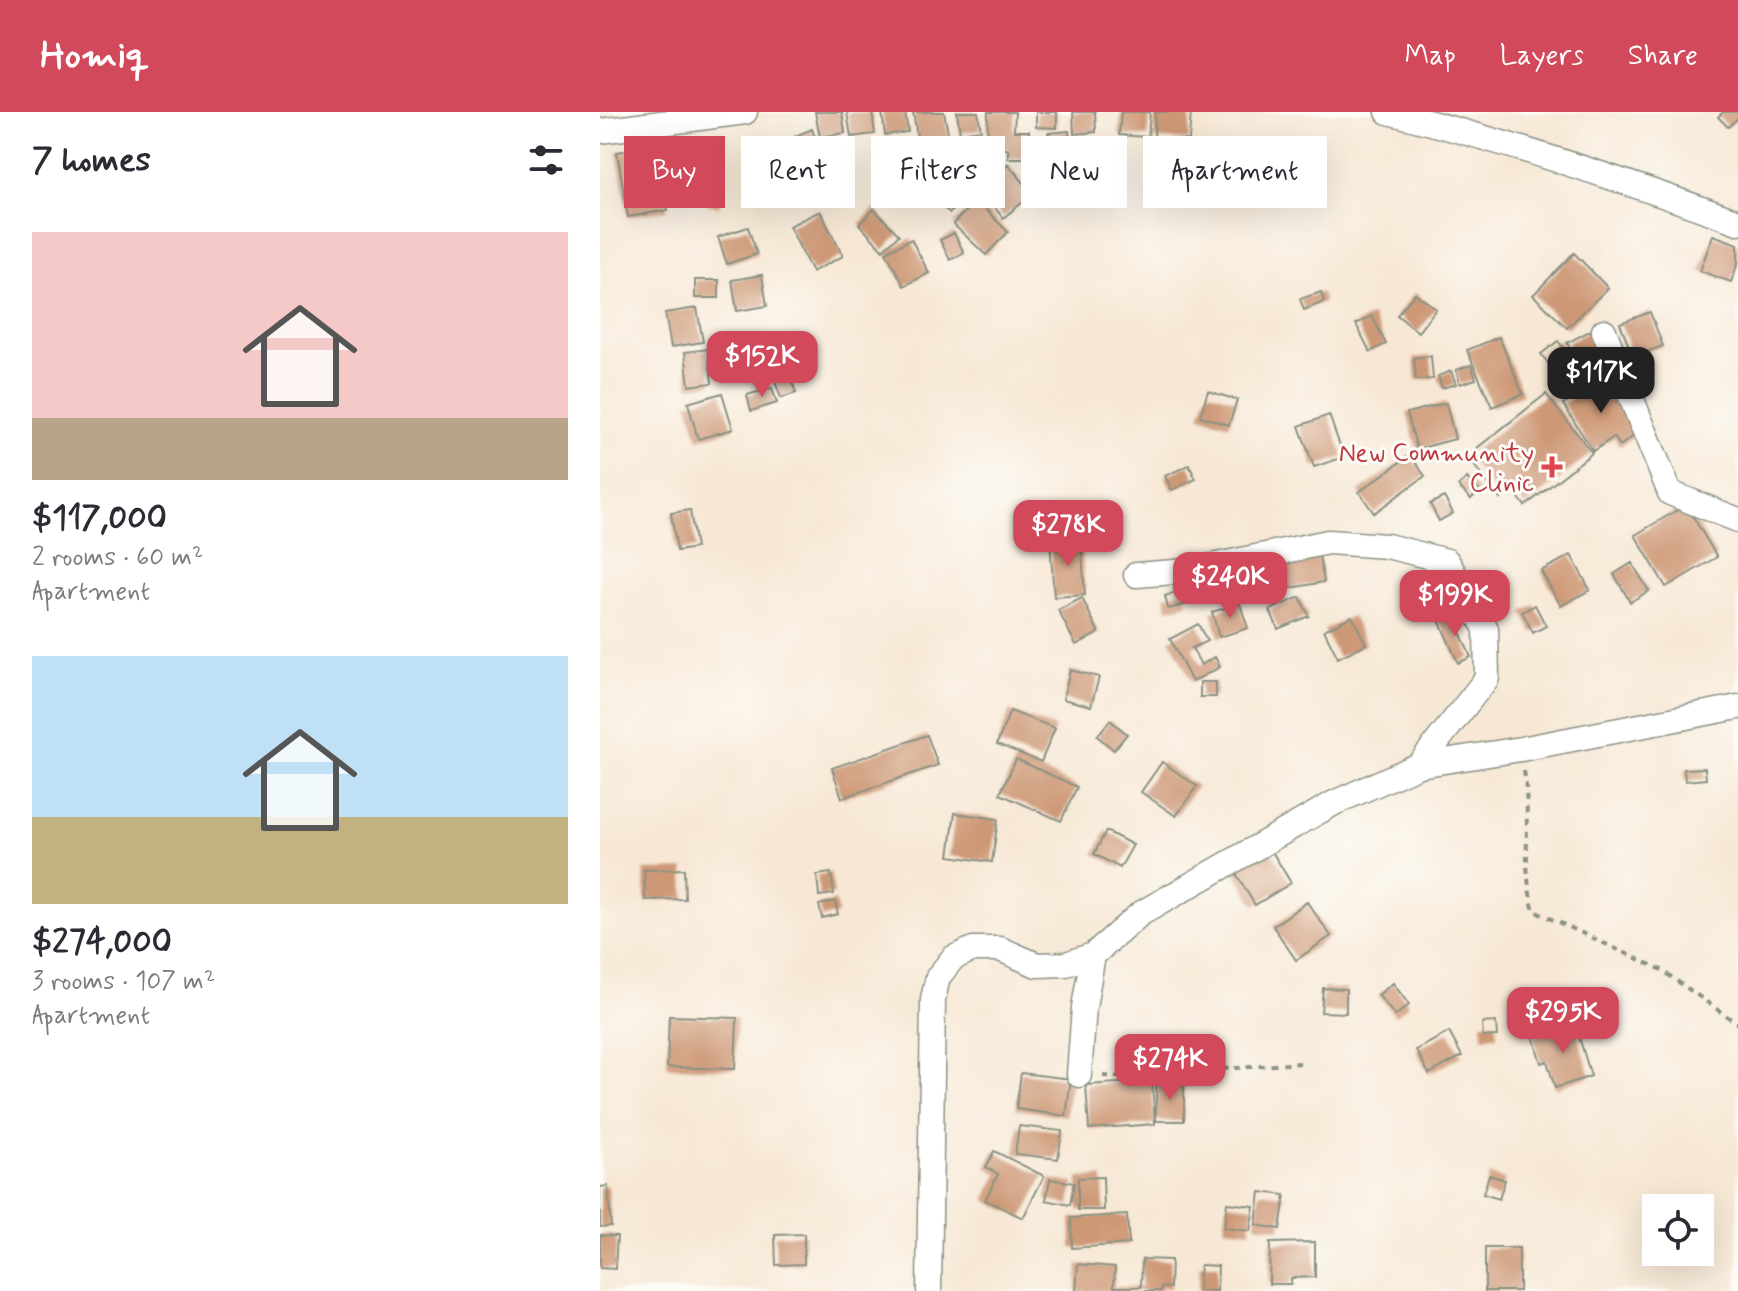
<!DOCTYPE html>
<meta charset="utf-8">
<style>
body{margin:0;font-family:Mynerve,sans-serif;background:#f2f2f3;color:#2b2b33;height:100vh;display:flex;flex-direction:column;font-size:30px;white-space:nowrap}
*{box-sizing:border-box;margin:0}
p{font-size:26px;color:#7c7c81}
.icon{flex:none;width:44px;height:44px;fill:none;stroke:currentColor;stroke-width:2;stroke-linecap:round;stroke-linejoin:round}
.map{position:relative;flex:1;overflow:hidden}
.side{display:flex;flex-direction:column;background:#fff;width:600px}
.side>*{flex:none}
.top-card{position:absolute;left:24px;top:24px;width:760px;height:72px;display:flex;gap:16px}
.tools{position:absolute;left:1042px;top:1082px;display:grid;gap:16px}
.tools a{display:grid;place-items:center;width:72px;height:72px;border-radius:0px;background:#fff;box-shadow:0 8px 32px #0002;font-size:40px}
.price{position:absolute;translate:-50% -68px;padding:0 18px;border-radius:16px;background:#d1495b;color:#fff;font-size:26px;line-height:52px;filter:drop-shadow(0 2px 4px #0008)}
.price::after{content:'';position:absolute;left:50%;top:48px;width:24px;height:18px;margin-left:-12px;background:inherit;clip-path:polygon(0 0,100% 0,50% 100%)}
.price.active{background:#222;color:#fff}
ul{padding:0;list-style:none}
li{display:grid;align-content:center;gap:16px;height:424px;padding:0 32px}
li span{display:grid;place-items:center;height:248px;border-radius:0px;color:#555}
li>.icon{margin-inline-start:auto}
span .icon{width:144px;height:144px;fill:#fffc;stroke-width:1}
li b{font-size:34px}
h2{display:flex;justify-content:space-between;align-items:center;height:96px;padding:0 32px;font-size:34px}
.chip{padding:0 28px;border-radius:0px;background:#fff;box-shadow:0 8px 32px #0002;font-size:28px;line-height:72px}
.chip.active{background:#d1495b;color:#fff}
header{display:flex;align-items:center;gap:48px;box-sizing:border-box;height:112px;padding:0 40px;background:#d1495b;color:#fff}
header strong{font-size:38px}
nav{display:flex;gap:44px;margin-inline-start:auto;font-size:28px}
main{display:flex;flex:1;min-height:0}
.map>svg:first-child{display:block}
.building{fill:#cd9876}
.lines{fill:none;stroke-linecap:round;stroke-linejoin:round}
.minor-casing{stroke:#8b9284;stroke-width:27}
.path{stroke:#8b9284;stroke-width:4;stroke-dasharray:6 6;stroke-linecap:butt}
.minor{stroke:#fff;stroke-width:24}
.health-dot{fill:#e0444e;stroke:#fdfcf7;stroke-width:3}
.labels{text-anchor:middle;stroke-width:6;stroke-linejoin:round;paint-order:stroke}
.health-label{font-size:26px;fill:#be3a42;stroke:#fdfcf7;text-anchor:end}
</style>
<header>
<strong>Homiq</strong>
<nav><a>Map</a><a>Layers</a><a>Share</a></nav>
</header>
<main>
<section class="side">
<h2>7 homes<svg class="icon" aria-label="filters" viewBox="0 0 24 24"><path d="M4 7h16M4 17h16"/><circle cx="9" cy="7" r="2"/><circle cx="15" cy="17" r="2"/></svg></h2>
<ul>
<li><span style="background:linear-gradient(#f6c9c9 75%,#b9a48a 0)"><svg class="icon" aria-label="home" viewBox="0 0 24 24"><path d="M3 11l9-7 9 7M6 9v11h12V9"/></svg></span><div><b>$117,000</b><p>2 rooms · 60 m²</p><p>Apartment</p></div></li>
<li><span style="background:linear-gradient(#bfe0f5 65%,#c2b280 0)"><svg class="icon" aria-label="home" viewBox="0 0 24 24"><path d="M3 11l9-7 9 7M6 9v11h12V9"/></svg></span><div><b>$274,000</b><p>3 rooms · 107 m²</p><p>Apartment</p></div></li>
</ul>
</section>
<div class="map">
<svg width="1138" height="1179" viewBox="0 0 1138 1179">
<rect width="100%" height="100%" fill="#fdfcf7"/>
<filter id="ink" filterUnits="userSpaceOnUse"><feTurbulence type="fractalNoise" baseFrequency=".0125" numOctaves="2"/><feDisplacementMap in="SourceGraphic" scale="16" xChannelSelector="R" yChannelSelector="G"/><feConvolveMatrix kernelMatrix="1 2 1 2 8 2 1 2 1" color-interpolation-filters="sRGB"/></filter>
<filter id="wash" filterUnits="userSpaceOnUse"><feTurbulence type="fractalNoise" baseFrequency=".006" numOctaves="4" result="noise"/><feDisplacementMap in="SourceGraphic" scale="32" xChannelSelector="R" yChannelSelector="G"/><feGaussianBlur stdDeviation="1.8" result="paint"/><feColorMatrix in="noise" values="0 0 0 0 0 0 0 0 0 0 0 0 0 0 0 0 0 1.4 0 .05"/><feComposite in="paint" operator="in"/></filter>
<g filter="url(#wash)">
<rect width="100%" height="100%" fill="#f7e8d5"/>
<g id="blocks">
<path class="building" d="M215,0H242L245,21L220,25Z
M247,0H272L275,22L251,25Z
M282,0H305L308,20L285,23Z
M313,0H344L350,31L319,36Z
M357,0H378L381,18L360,21Z
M388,0H415L414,19H429V46H408V37H387Z
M436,0H457V16L436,15Z
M473,0H495L496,20L474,22Z
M521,0H550L548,25L519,23Z
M555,0H591L589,28L554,27Z
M1123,0H1138V6L1128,15L1118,5Z
M212,17L219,37L202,43L195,24Z
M469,19L471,46L450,47L448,21Z
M57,33L68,98L28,105L17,40Z
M381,38L394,56L372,72L359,54Z
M408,52L433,82L403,106L379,75Z
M226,54L237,83L213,91L202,63Z
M348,56L371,76L350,101L327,82Z
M108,77L123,80L119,95L105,92Z
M376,88L408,120L386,143L353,112Z
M274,97L299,123L283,138L259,112Z
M220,99L243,144L212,160L189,114Z
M148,115L157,142L127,152L118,125Z
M354,121L364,141L350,148L340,128Z
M1113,123L1138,132V151L1131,170L1100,159Z
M311,127L329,161L304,174L286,140Z
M974,141L1008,176L967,216L933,183Z
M162,163L167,194L137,199L132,168Z
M95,168H119V186H95Z
M721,180L724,190L704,198L700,187Z
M815,181L836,197L818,220L797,203Z
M97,196L103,230L71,235L65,201Z
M1050,200L1063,234L1033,245L1020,211Z
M772,204L786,232L770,240L756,212Z
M995,216L1012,247L984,262L967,231Z
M899,225L923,282L892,295L867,238Z
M958,229L973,248L956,261L941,242Z
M108,237L112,271L89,274L85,240Z
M831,244L833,267L816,268L814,246Z
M871,253L876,267L860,272L856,258Z
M851,259L856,272L842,276L838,264Z
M189,261L196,281L181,286L174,267Z
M1010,263L1036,322L1020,334L1014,325L993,339L963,292Z
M172,276L177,291L151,299L147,283Z
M608,279L637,288L629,313L600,304Z
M122,281L133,317L98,327L88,291Z
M946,282L992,341L925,394L913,378L900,387L867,344Z
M846,291L855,327L817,337L807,301Z
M729,303L744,345L714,355L699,314Z
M810,343L825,364L774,401L759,380Z
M589,353L596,367L572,378L565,364Z
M867,366L879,379L871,387L858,374Z
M844,385L853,401L839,409L830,392Z
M1086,393L1117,445L1066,475L1035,423Z
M90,398L96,436L77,439L71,401Z
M481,426L485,483L454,485L450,428Z
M971,443L990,478L961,494L941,459Z
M719,444L724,470L686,477L682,451Z
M1032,451L1049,479L1030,490L1014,462Z
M584,478L588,492L568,497L565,484Z
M700,485L709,504L678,517L670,498Z
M482,486L499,521L476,533L458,498Z
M640,492L648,516L619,525L612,500Z
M935,493L946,514L933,521L922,500Z
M852,502L871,545L858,551L839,508Z
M752,504L766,532L738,546L724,518Z
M598,512L607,529L592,536L601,553L615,545L620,555L592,570L570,527Z
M470,558L499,565L491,594L463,587Z
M600,570H616V585H600Z
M410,599L455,616L441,650L397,632Z
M510,608L527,622L514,638L497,624Z
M327,623L338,653L242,686L232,656Z
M416,647L477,675L461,709L400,682Z
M562,650L597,674L576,704L541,680Z
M1105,656L1106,667L1085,669L1084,657Z
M355,701L398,707L392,750L349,744Z
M506,719L533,733L520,756L494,742Z
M668,733L691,771L655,793L632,755Z
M84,757L85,787L45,788L44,758Z
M231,761L234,782L219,784L217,763Z
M235,789L238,802L222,806L219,793Z
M707,790L731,824L696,848L673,814Z
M793,871L809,893L795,904L778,883Z
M723,876L746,877V901L721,900Z
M69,904L137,906L135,957L67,955Z
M896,910L897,924L883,925L882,911Z
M975,912L991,964L955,976L947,949L941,951L933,925Z
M849,920L862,944L829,962L816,938Z
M421,961L471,967L466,1004L416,997Z
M552,969L555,1012L489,1017L486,973Z
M556,971H584V1009H556Z
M419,1014L462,1019L458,1047L415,1042Z
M394,1039L444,1064L423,1106L385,1088L398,1062L386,1055Z
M889,1063L905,1068L899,1087L883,1082Z
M503,1065L504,1098H478V1066Z
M450,1067L474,1071L470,1093L446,1088Z
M8,1074L11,1114L0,1115V1075Z
M660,1080L685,1083L680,1117L656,1113Z
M627,1091L654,1094L650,1119L624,1116Z
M527,1103L529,1132L472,1136L471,1106Z
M204,1122V1152L176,1153L175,1123Z
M0,1123L17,1124L15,1157L0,1156Z
M715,1130V1165L691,1166V1172H669L670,1131Z
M885,1136H919V1179H885Z
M542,1147L571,1148L570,1176L561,1175V1179H476L478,1152L515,1155L514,1175H541Z
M600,1153L618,1154L617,1179H598Z"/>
</g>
</g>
<g filter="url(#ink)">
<use href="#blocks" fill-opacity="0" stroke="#8b9284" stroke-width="2"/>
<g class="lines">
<g class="minor-casing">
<path id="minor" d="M788,0C907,29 1023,68 1138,110
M0,19L145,0
M1004,219L1070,381L1138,408
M536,463L588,459L728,430L787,434L847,449L886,517L887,566L819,653
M479,963L484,895L493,843
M329,1179L333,887L338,865L353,846L373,837H400L437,853L466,852L493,843L540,802L734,691L819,653L921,637L1138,595"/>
</g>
<path class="path" d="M924,659C931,705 921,755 934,799L1060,857L1138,912
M503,964L522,965L700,951"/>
<use href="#minor" class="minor"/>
</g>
</g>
<path class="health-dot" d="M948 343h8v8h8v8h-8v8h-8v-8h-8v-8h8z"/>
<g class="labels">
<g class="health-label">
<text x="934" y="349">New Community<tspan x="934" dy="30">Clinic</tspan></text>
</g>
</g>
</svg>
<div class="tools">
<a><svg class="icon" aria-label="locate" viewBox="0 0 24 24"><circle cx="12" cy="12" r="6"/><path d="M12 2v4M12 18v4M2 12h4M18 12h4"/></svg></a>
</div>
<b class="price" style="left:162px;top:287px">$152K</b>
<b class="price active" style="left:1001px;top:303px">$117K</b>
<b class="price" style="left:468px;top:456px">$278K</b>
<b class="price" style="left:630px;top:508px">$240K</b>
<b class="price" style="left:855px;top:526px">$199K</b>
<b class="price" style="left:963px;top:943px">$295K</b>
<b class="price" style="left:570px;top:990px">$274K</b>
<div class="top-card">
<a class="chip active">Buy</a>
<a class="chip">Rent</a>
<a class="chip">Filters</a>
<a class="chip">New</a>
<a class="chip">Apartment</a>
</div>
</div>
</main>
